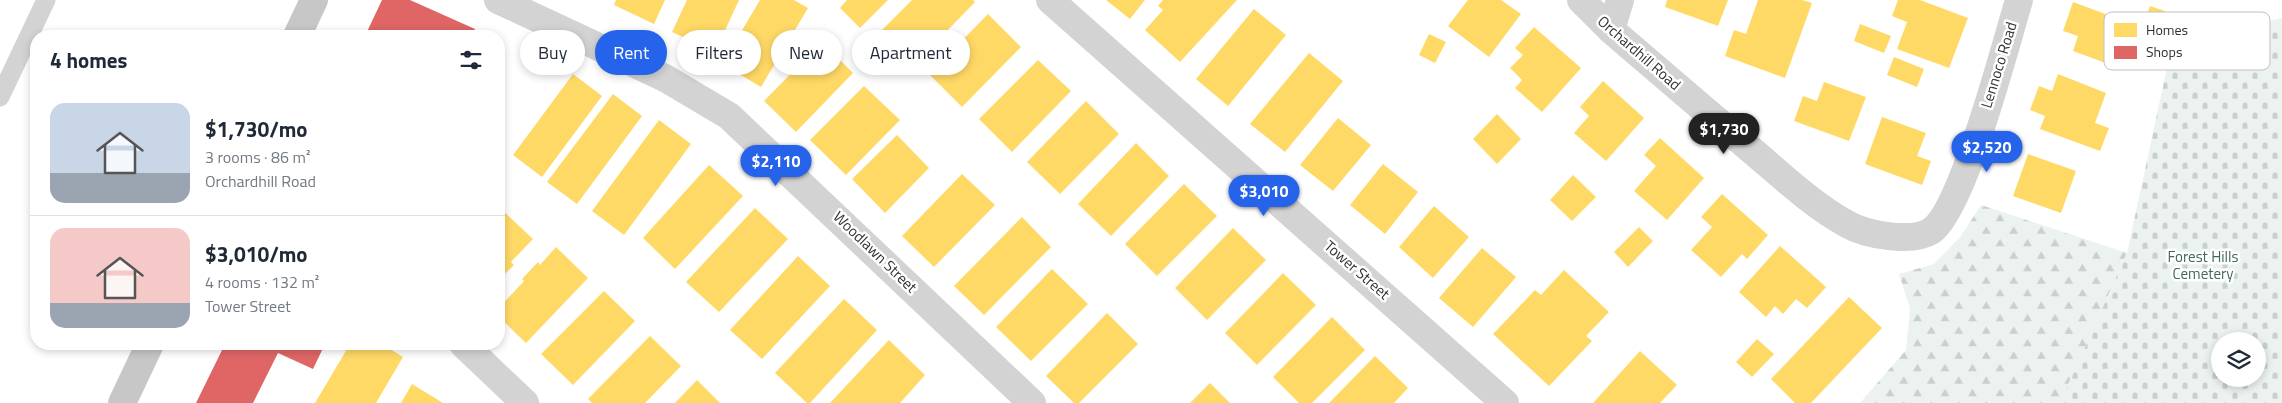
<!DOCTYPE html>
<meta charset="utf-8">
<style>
body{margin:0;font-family:"Titillium Web",sans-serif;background:#f2f2f3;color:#1f2937;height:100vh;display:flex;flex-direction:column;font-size:19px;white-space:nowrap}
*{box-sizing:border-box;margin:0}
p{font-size:16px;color:#747a83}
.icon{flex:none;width:28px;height:28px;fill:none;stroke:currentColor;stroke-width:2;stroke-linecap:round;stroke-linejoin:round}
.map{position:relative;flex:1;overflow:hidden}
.drawer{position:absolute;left:30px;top:30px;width:475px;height:320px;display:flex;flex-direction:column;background:#fff;border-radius:20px;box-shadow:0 2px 8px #0003}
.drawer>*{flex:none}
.top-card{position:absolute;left:520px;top:30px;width:475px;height:45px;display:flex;gap:10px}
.tools{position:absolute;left:2211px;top:332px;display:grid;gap:10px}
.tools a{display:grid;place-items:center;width:55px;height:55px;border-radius:50%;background:#fff;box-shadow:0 2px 8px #0003;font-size:25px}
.price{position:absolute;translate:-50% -42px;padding:0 11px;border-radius:18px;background:#2563eb;color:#fff;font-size:16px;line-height:32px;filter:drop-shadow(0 1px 2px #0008)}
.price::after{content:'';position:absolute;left:50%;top:30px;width:15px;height:11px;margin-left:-8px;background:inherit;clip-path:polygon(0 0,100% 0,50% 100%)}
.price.on{background:#222;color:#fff}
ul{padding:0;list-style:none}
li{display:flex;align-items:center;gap:15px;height:125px;padding:0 20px}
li+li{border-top:1px solid #e0e1e3}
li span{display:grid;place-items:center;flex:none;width:140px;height:100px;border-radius:15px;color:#555}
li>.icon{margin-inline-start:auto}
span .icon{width:60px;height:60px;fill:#fffc;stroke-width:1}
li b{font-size:21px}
h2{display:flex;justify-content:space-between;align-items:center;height:60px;padding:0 20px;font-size:21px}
.tag{padding:0 18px;border-radius:22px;background:#fff;box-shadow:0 2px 8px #0003;font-size:18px;line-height:45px}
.tag.on{background:#2563eb;color:#fff}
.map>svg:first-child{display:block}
.forest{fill:url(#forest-firs)}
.cemetery{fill:url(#cemetery-stones);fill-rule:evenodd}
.homes{fill:#ffd966}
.shops{fill:#e06666}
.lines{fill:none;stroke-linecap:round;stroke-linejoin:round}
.service{stroke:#d3d3d3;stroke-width:19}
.minor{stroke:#d3d3d3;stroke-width:28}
.primary{stroke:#c7c7c7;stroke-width:28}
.labels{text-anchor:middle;stroke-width:5;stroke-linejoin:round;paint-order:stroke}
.street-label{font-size:15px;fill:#313131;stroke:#fff}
.park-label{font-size:15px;fill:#43685b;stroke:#fff}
.key{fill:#fff;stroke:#c1c1c1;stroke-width:1}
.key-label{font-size:14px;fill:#313131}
</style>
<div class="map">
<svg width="2282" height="403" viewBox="0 0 2282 403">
<defs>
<pattern id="forest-firs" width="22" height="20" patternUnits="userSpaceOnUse" patternTransform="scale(1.25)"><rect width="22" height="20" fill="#ebf2ef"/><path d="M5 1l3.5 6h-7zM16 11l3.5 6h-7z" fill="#cad0cd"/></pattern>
<pattern id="cemetery-stones" width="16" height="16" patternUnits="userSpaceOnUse" patternTransform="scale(1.25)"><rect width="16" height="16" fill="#ebf2ef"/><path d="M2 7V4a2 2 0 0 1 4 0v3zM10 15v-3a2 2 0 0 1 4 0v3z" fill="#cad0cd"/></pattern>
</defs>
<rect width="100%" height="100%" fill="#fff"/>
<path class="forest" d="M1981,205L2127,253L2060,403H1860L1906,350L1910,308L1899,274L1934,264L1961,236Z"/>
<path class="cemetery" d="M2282,18V403H2060L2127,253L2172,45ZM2220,341H2258V379H2220Z"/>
<path class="homes" d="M616,0H665L654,24L614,5Z
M687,0H739L715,52L672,32Z
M760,0H794L808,8L761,87L722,64Z
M847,0H888L860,28L840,8Z
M912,0H973L975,2L913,66L879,33Z
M1106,0H1145L1130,19Z
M1163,0H1237L1180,62L1145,30L1163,10L1158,6Z
M1468,0H1501L1521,14L1489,57L1448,26Z
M1667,0H1728L1718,26L1665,7Z
M1758,0H1802L1812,3L1785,78L1725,56L1734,30L1746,34Z
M1898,0H1920L1968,18L1949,68L1897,49L1907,22L1892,16Z
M2073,2L2127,22L2111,65L2073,51L2078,36L2063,31Z
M2150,6L2179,16L2172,36L2143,25Z
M1254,9L1286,35L1228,106L1196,79Z
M988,14L1021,47L962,107L929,74Z
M1860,24L1891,36L1884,53L1854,41Z
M1534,27L1581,68L1542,112L1515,88L1522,80L1510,68L1523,55L1515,48Z
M1429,34L1446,42L1435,63L1419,55Z
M822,42L853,73L796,132L764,101Z
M1309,53L1343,81L1285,152L1250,124Z
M1894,57L1924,69L1917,87L1887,75Z
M1038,60L1071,91L1012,152L979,119Z
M573,74L602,96L542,177L513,155Z
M2058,74L2106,93L2095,123L2109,128L2100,151L2040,129L2045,116L2030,110L2039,86L2052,91Z
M1603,81L1644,118L1606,161L1574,133L1589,116L1580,107Z
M1824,82L1866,97L1849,141L1794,121L1803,96L1817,101Z
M864,86L900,120L846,175L810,140Z
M613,94L642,116L577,204L547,182Z
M1086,101L1119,134L1060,194L1027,162Z
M1497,114L1521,139L1497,164L1473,139Z
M1882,117L1926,133L1917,156L1931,161L1922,185L1865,164Z
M1338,118L1371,145L1333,191L1300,165Z
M659,120L691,144L624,235L592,211Z
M897,135L929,168L885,213L852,179Z
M1660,138L1704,178L1667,220L1634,191L1656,166L1644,155Z
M1136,143L1169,176L1111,236L1078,204Z
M2028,154L2076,171L2061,213L2013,196Z
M1383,164L1418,192L1385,234L1350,205Z
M709,165L743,196L675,269L643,238Z
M962,174L995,205L934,267L902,236Z
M1573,175L1596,197L1572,221L1550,200Z
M1184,184L1217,216L1157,276L1125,244Z
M1722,194L1768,235L1747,259L1742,254L1721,277L1691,250L1712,227L1701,217Z
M1434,206L1469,237L1433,278L1399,247Z
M499,207L533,239L511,262L514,265L499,280Z
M755,208L788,239L719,312L686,282Z
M1022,217L1051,247L984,315L954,286Z
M1639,227L1653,241L1628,267L1614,252Z
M1233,228L1266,260L1207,320L1175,288Z
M1780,246L1826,287L1807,308L1796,299L1783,314L1775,306L1766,317L1739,292Z
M556,247L588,278L526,343L499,317V308L524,281L522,279L538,262L540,265Z
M1482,248L1516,277L1473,327L1439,298Z
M798,256L830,286L762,359L730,330Z
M1052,269L1088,304L1031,361L996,327Z
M1564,270L1609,312L1586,336L1592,341L1549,386L1493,334L1535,290L1541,295Z
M1283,273L1316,305L1257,365L1225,333Z
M604,291L635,321L573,385L541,354Z
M1849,297L1882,328L1811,403H1795L1771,379Z
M844,299L877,330L810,403H807L775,373Z
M1107,313L1138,344L1079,403H1074L1046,376Z
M1332,317L1365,350L1312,403H1299L1273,377Z
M650,336L681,366L645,403H592L588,399Z
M1757,339L1774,354L1752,377L1736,362Z
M889,340L925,375L900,403H830Z
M350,344H382L403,357L376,403H315Z
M1640,351L1677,385L1660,403H1593Z
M1375,356L1408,388L1394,403H1329Z
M697,380L720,403H675Z
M1210,383L1230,403H1190Z
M412,384L443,403H401Z"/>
<path class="shops" d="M382,0H410L475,29L472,36H365Z
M225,344H325L313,369L278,353L253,403H196Z"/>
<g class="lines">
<path class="service" d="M0,97L46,0"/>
<path class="minor" d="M498,0L665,78L729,116L1032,403
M1050,0L1505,403
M1581,0L1611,30C1657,69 1703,109 1749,148C1781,175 1811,204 1847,224C1866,235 1912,243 1931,231C1963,210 2006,43 2019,0
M1611,30L1620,0
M463,344L525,403"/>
<path class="primary" d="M297,36L314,0
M122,403L150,344"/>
</g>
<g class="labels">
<g class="street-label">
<text transform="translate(1639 53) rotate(41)" y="5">Orchardhill Road</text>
<text transform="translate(1999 65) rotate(-73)" y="5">Lennoco Road</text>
<text transform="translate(875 252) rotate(44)" y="5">Woodlawn Street</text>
<text transform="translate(1357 270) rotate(41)" y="5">Tower Street</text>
</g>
<g class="park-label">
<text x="2203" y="262">Forest Hills<tspan x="2203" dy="17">Cemetery</tspan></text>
</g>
</g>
<rect x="2104" y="12" width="166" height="58" rx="8" class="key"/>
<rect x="2114" y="23" width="23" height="14" fill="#ffd966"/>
<rect x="2114" y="46" width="23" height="13" fill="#e06666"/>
<g class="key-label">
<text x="2146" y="35">Homes</text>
<text x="2146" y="57">Shops</text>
</g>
</svg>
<div class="tools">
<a><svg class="icon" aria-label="layers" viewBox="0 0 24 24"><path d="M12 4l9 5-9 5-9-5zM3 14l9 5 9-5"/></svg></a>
</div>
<b class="price on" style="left:1724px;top:155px">$1,730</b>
<b class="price" style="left:1987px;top:173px">$2,520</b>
<b class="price" style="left:776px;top:187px">$2,110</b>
<b class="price" style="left:1264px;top:217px">$3,010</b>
<div class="top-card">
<a class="tag">Buy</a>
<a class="tag on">Rent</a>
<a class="tag">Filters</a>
<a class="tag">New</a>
<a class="tag">Apartment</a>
</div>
<section class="drawer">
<h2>4 homes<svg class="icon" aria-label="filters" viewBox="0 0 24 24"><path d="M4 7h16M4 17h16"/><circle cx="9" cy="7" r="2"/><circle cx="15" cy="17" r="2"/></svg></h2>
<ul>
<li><span style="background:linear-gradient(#c9d6e8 70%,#9aa5b1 0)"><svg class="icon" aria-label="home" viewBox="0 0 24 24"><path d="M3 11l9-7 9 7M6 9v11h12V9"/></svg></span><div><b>$1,730/mo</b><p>3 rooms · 86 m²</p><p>Orchardhill Road</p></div></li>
<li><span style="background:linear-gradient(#f6c9c9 75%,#9aa5b1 0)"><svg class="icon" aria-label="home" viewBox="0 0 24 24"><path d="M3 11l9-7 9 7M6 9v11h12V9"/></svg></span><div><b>$3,010/mo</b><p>4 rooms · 132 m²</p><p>Tower Street</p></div></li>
</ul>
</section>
</div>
